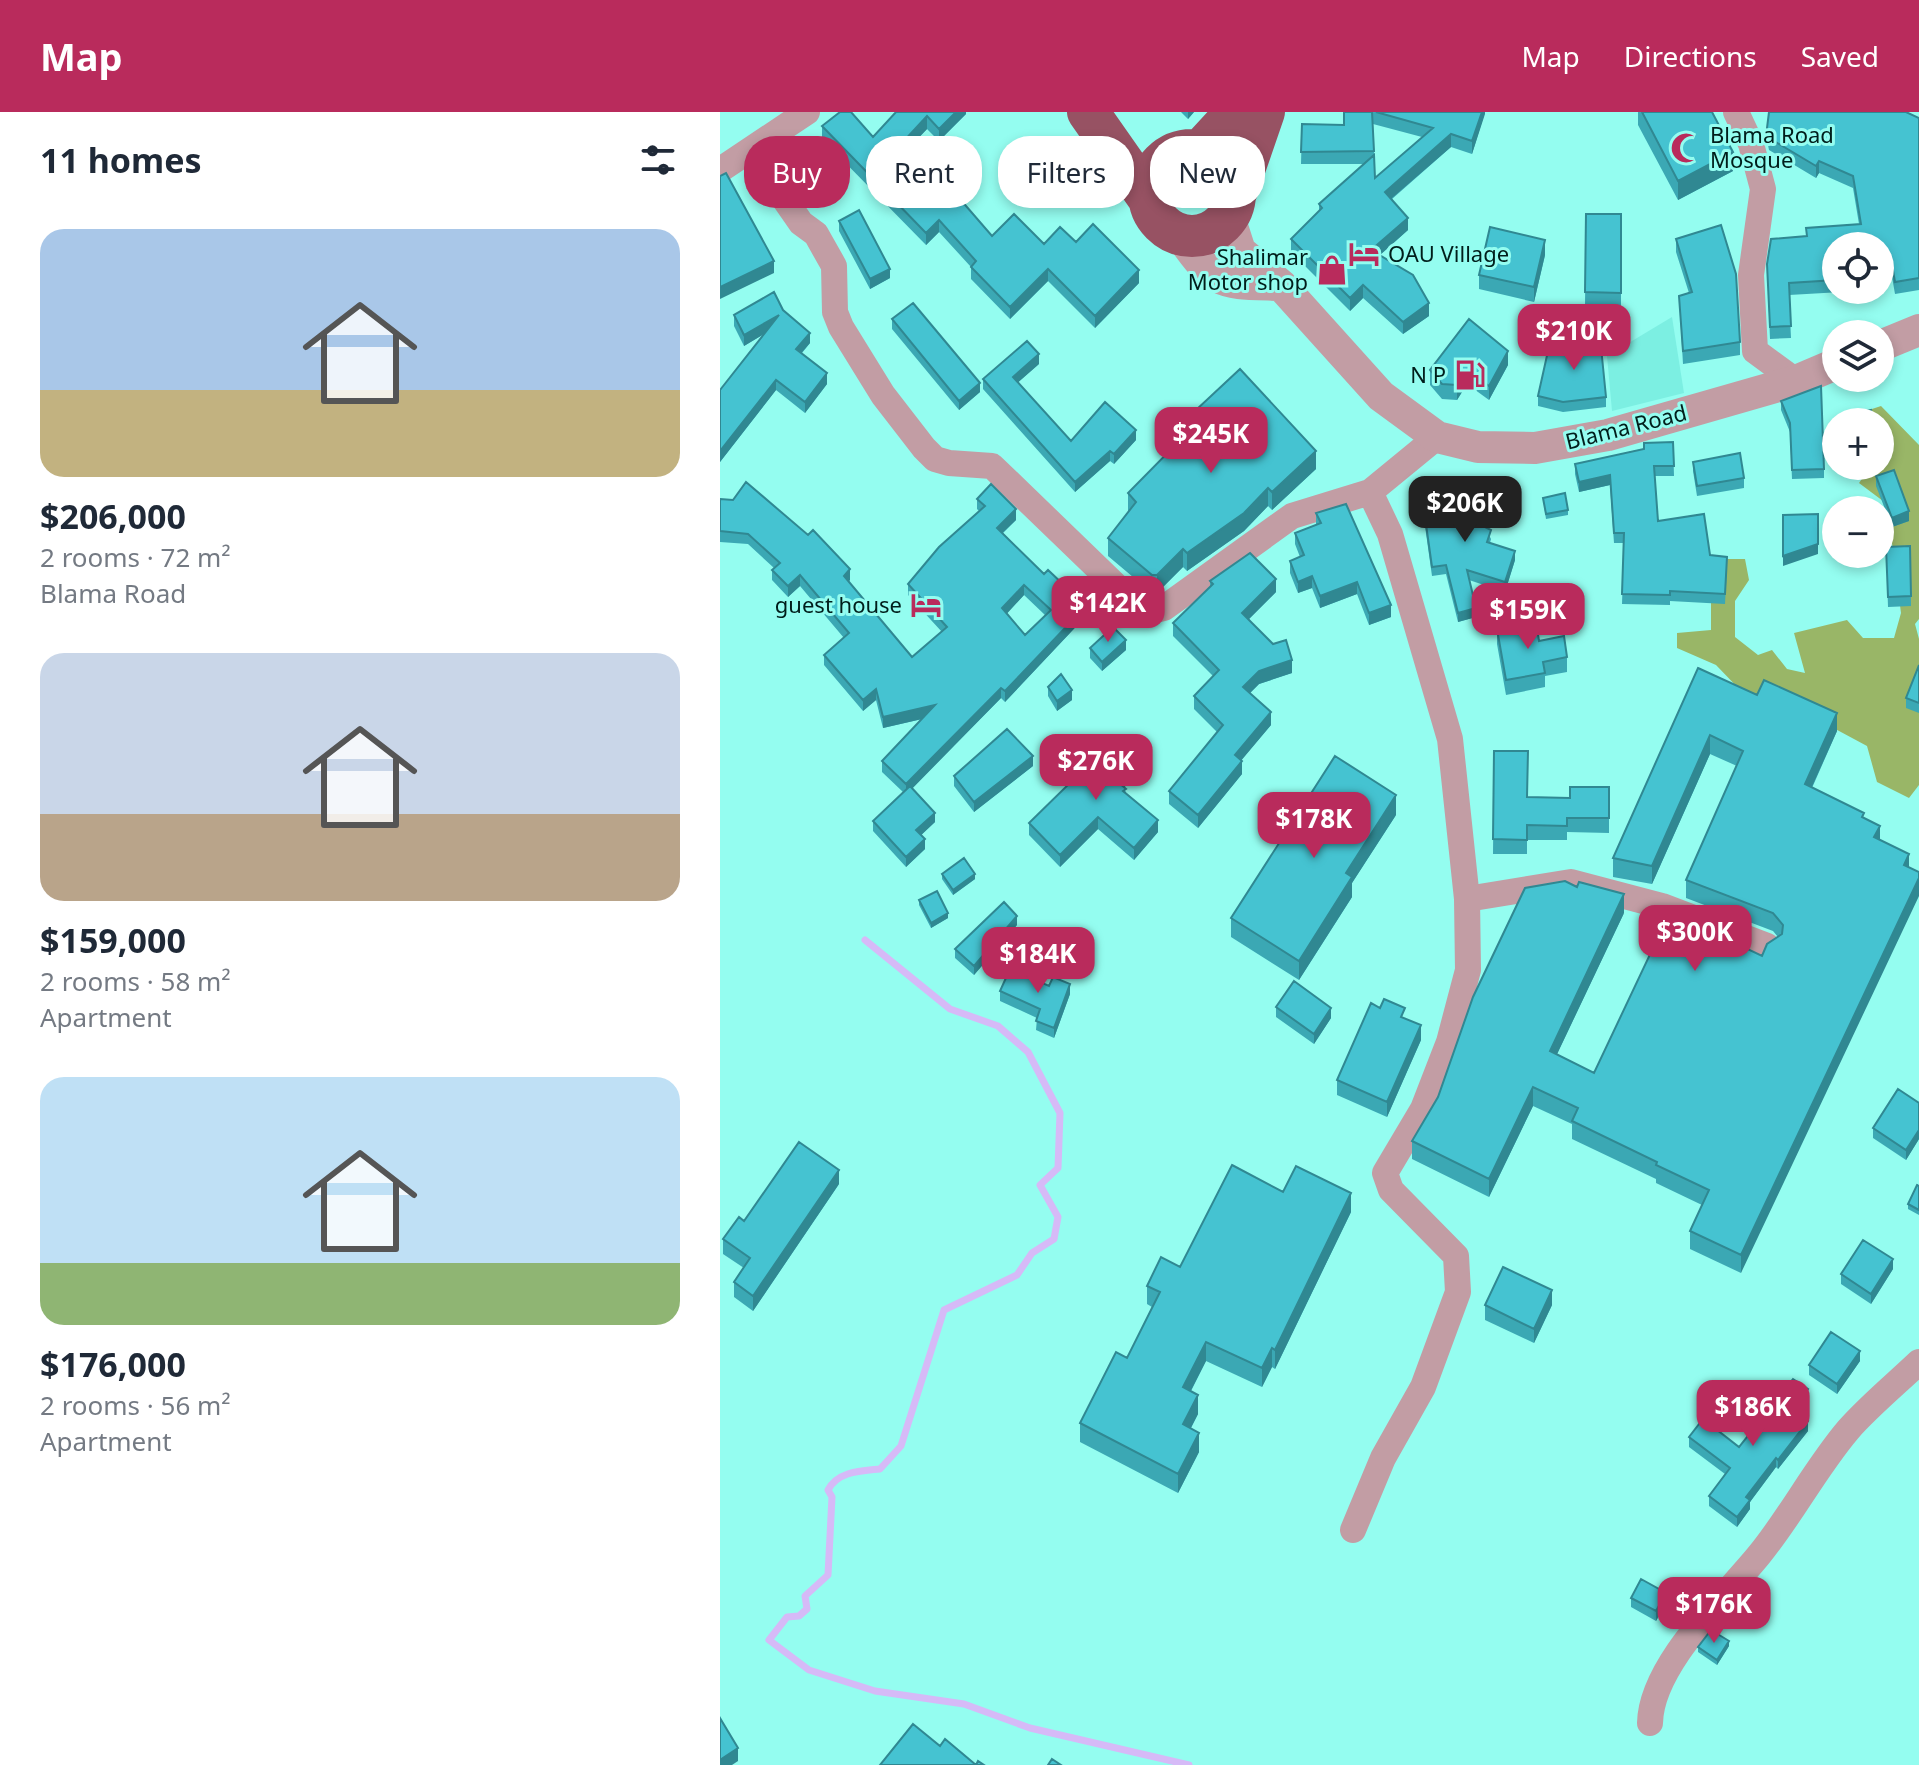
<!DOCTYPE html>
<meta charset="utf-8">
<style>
body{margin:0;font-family:"Noto Sans",sans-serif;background:#f2f2f3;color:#1f2937;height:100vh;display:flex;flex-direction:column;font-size:30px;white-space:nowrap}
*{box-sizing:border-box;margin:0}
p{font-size:26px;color:#747a83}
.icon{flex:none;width:44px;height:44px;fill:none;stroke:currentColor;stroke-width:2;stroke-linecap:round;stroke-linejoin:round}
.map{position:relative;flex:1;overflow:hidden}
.drawer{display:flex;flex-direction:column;background:#fff;width:720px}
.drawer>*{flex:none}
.banner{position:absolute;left:24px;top:24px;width:760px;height:72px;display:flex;gap:16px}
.fabs{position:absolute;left:1102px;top:120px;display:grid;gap:16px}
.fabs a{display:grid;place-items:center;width:72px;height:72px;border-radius:50%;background:#fff;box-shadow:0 4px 12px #0003;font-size:40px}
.price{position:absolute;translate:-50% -68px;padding:0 18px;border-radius:16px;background:#b92b5c;color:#fff;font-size:26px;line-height:52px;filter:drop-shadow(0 2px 4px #0008)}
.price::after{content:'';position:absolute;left:50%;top:48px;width:24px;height:18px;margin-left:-12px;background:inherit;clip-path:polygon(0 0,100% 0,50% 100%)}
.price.selected{background:#222;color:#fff}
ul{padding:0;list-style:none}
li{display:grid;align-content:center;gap:16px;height:424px;padding:0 40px}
li span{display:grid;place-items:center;height:248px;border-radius:24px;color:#555}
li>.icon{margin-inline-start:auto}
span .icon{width:144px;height:144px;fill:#fffc;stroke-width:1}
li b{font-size:34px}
h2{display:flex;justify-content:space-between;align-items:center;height:96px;padding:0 40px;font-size:34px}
.pill{padding:0 28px;border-radius:32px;background:#fff;box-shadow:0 4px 12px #0003;font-size:28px;line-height:72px}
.pill.selected{background:#b92b5c;color:#fff}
header{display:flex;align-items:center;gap:48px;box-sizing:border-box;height:112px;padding:0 40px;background:#b92b5c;color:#fff}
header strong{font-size:38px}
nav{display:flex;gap:44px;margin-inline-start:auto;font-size:28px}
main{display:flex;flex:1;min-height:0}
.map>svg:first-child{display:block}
.built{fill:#7cefe2}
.forest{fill:#99b667}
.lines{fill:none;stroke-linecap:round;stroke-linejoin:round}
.stream{stroke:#d6baf7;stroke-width:7}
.minor{stroke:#c29da4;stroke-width:26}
.tertiary{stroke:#c29da4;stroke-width:32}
.trunk{stroke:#975263;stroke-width:42}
.wall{fill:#3ba8b4;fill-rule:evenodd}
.shaded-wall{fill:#308892}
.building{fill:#45c3d1;stroke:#308892;stroke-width:2;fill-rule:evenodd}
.labels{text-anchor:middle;stroke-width:6;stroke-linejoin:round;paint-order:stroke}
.poi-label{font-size:22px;fill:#001e1b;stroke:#94fdf0;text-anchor:end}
.street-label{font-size:22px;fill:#001e1b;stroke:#94fdf0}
</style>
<header>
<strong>Map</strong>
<nav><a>Map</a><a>Directions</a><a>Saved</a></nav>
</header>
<main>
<section class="drawer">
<h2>11 homes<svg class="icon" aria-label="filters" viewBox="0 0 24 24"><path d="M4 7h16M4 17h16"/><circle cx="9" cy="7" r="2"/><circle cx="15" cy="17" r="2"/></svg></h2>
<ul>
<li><span style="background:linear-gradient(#a9c7e8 65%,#c2b280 0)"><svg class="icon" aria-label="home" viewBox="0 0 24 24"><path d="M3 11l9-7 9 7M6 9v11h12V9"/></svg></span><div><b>$206,000</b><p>2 rooms · 72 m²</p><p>Blama Road</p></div></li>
<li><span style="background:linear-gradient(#c9d6e8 65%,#b9a48a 0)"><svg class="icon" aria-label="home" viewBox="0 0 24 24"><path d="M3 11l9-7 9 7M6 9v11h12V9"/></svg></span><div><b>$159,000</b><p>2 rooms · 58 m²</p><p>Apartment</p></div></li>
<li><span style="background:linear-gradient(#bfe0f5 75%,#8fb573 0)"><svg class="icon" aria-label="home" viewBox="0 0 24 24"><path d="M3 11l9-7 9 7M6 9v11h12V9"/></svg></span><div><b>$176,000</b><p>2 rooms · 56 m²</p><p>Apartment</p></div></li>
</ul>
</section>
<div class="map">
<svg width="1199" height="1653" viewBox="0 0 1199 1653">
<rect width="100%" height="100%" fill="#94fdf0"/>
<path class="built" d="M952,205L964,281L892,299L887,244Z"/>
<path class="forest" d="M1161,294L1199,333V507L1195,512L1199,527V673L1189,686L1157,670L1147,634L1106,612L1023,581L996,553L957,536V521L991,518V486L968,447H1025L1029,468L1015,489V525L1038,543L1052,538L1067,557L1085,561L1074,521L1127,508L1143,526H1174L1181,501L1167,392L1139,371L1151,354H1160V310H1141L1137,302Z"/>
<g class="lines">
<path class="stream" d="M145,828L230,897L278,914L308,940L340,1001L338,1056L320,1073L338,1105L334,1127L312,1141L297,1163L224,1198L181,1334L160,1357C141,1359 118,1359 108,1378L112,1385L108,1463L85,1484L87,1497L79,1504L67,1505L49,1528L89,1558L155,1579L244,1592L310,1616L469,1653"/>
<path class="minor" d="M1016,0L1031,32L1043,77L1031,163L1035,239L1076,269
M31,39L81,111L96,122L114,154L115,200L121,215L163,283L204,336L215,347L229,351L272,354L417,494L436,498L444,496L572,404L650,380
M0,58L87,0
M747,787L851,770L942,794L1047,834
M633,1418L663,1346L703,1275L738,1180L736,1144L671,1078L665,1061L703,997L729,930L748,858L747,787L730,627L670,422L650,380L717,325
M930,1611C931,1553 1004,1486 1039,1443C1071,1404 1095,1357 1128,1318C1149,1294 1176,1272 1199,1250"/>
<path class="tertiary" d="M509,105L520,139L561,173L661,284L717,325L758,335L815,336L888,323L1076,269L1116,252
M460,123C496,175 501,171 561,173
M1160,234L1199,218"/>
<path class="trunk" d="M368,0L429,87
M429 81a43 43 0 1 1 86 0a43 43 0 1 1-86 0Z
M481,38L516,0
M515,84L544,0"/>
</g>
<path class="wall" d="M176,0H246V2L219,29L207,17L188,37L272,124L324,132L356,130L419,171L375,216L328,169L290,207L251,167V155L219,120L206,133L102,27V14L153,25Z
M461,0H474L468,7Z
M624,0H765L752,42L731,35L672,87L688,118L660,143L709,204L683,222L643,186L630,199L571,140V127L599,99V92L644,52H581L582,12H624ZM653,12L702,25L655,66Z
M918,0H992L1013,59L958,88L918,13Z
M1199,6V178L1175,182L1171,159L1160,161V134H1116V178L1139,179L1069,183L1071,226L1050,227L1047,152L1086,124L1139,112L1133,76L1099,61L1096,66L1049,38L1047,28V16Z
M866,102H901V195H865Z
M119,109L170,166L150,177L119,119Z
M956,127L1020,230V243L963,252L959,184L969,181L956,140Z
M825,143L814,190L759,177V163Z
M63,198L90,231L82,241L107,272L85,301L56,278L0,350V278L44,222L24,234L14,214V203Z
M172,207L260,280L239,298L172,217Z
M853,228L886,285V295L843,300L818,294V284L853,235Z
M319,252L298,270L351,329L416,328L394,352L390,349L355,380L263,277V267Z
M788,253L769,288L747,272L737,288L722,287L710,273V258Z
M1061,289L1104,357V366L1072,367L1070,320L1061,298Z
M476,298L596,357L552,398L548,394L524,419L467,459L463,455L437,481H432L388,444V426L408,400V381L476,312Z
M953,330L954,364H935L938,409L1007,454L1005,492L950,489V493L902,492L904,431H894L890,373L859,380L855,362V352Z
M973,350L1024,366V376L977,384L973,359Z
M1156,364L1189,409L1172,415L1156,374Z
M732,376L765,415L771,427L770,431L795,448L785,480L749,468L756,505L738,510L726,462L712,464L704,407V398L733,394Z
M823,386L848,398V403L826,407Z
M0,387L130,468L128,469L192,545L222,520L188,483V472L259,399L257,397V387L296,408L283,421L366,504L285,590L281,586L192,676L215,710L201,723L205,737L186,755L153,719V709L183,680L162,660V649L202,607L163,616L156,588L143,599L104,553V543L124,526L80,474L68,485L52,468V458L54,456L28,432L0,430ZM304,483L325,503L305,523L286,502Z
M596,401L671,505L649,513L637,482L600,496L592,476L578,481L570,461V449L580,445L575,432V421L596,413Z
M1190,434L1191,494L1168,495L1166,435Z
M490,469L556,480L529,507L572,561L539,572L530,581L551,613L521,648L522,662L478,716L449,692V679L497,620L474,597V584L493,564L453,524V511L490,475Z
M777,517L847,545V560L825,564V575L786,583L777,532Z
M370,536L406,538L382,559L370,546Z
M1199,553V601L1186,596V586Z
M978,556L1117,619L1092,676L1021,1161L970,1137V1119L982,1093L936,1071V1067L852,1027V1012L813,994L769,1085L692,1047V1029L904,801L837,942L874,961L1042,844L1058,825L1053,819L966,786V768L1017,654L990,642L932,772L893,765V746Z
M328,575L352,588L337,599L328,584Z
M774,639L807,685L850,686L889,675V721L847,720V728H807V742H773Z
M373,649L420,659L404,675L406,681L438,720L414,748L378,717L340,755L309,723V711L351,670V666Z
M313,654L254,700L234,674V664Z
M676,703L632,771V785L579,868L511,825V806Z
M222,762L255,767L233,783L222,767Z
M199,788L228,806L211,816L199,793Z
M297,813L254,863L235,846V837Z
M280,879L350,882L334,926L316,918L317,906L280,889Z
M556,895L611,906L594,932L556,905Z
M685,906L701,928L667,1005L617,983V968Z
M1199,991V1027L1186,1048L1153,1026V1016Z
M119,1072L33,1199L14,1185V1170L24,1156L3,1142V1127L24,1109Z
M1199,1074V1103L1188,1097V1092Z
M563,1080L631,1100L555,1257L552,1255L542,1275L486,1249L471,1279L478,1302L471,1316L479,1340L458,1381L360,1330V1311L407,1246L432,1195L427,1192V1174L460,1155Z
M1173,1157L1151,1192L1121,1172V1162Z
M765,1193H832L814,1231L765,1208Z
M1140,1249L1117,1282L1089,1263V1253Z
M1088,1287L1079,1301L1088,1319L1058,1357L1056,1355L1030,1390V1397L1017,1415L989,1394V1384L1005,1362L969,1335V1325L1019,1335Z
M911,1486L946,1491L936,1509L911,1495Z
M1009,1534L997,1553L978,1540V1535Z"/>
<path class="shaded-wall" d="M236,0H246V2L219,29V17Z
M468,0H474L468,7Z
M762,0H765V2L752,42V29Z
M207,4V17L182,43V31Z
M731,22V35L665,92V80Z
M1013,40V59L958,88V69Z
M1099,49V61L1096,66V54Z
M688,106V118L651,151V138Z
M219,108V120L206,133V121Z
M825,128V143L814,190V175Z
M54,149V161L0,187V175Z
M170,157V166L150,177V167Z
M328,157V169L290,207V195Z
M419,158V171L375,216V204Z
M643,173V186L630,199V186Z
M709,191V204L683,222V210Z
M59,203V213L24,234V223Z
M90,221V231L76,247V237Z
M788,239V253L769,288V274Z
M319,242V252L293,275V265Z
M747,258V272L737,288V273Z
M107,261V272L85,301V290Z
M56,268V278L0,350V339Z
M260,271V280L239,298V289Z
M416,318V328L394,352V342Z
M390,339V349L355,380V370Z
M596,339V357L552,398V380Z
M890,363V373L859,380V370Z
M548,376V394L524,419L467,459V441Z
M296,397V408L277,426V416Z
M1189,399V409L1172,415V406Z
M1098,432V442L1063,454V444Z
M463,437V455L437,481V463Z
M795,439V448L785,480V470Z
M130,457V468L124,475V464Z
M80,463V474L68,485V474Z
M592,464V476L578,481V470Z
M556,467V480L522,514V501Z
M637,470V482L600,496V484Z
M304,473V483L282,507V496Z
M671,493V505L649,513V501Z
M366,494V504L285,590V579Z
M756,496V505L738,510V501Z
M406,528V538L382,559V550Z
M572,548V561L539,572L523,588V575L539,559Z
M281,576V586L186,683V672Z
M156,577V588L143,599V588Z
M352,578V588L337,599V589Z
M215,593V604L163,616V605Z
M551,600V613L515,656V643Z
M1117,601V619L1085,690V672Z
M990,623V642L932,772V754Z
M313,644V654L254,700V690Z
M420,647V659L398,682V670Z
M522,649V662L478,716V703Z
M676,683V703L632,771V785L579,868V849L626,761Z
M215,701V710L196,728V718Z
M378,705V717L340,755V743Z
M438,708V720L414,748V736Z
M1160,714V732L1154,725Z
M205,727V737L186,755V745Z
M1189,742V760L1184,753Z
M255,762V767L233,783V778Z
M1199,766V784L1021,1161V1143Z
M904,782V801L830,957V939Z
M228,801V806L211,816V811Z
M297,804V813L254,863V854Z
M350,872V882L334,926V916Z
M611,896V906L594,932V922Z
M701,913V928L667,1005V990Z
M813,975V994L769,1085V1067Z
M1199,1018V1027L1186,1048V1038Z
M119,1058V1072L33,1199V1184Z
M631,1081V1100L555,1257V1238Z
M1173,1147V1157L1151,1192V1182Z
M832,1178V1193L814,1231V1217Z
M486,1230V1249L463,1294V1275Z
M552,1236V1255L542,1275V1256Z
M1140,1239V1249L1117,1282V1272Z
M1088,1277V1287L1074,1308V1298Z
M478,1283V1302L463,1331V1312Z
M1088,1309V1319L1058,1357V1348Z
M479,1321V1340L458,1381V1362Z
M1056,1346V1355L1030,1390V1397L1017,1415V1405L1026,1385Z
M946,1481V1491L936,1509V1499Z
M1009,1529V1534L997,1553V1548Z
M18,1636V1649L12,1653H0V1648Z"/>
<path class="building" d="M120,0H131L153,25L176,0H236L219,17L207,4L182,31L240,87L272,124L294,102L324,132L340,115L356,130L373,112L419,158L375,204L328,157L290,195L251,155L256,149L219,108L206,121L102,14Z
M624,0H652L654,39L581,40L582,12L624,13Z
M656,0H762L752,29L731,22L665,80L688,106L651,138L693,163L709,191L683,210L643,173L630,186L571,127L602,96L599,92L654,43L655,66L713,16Z
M922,0H992L1013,40L958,69Z
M1049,0H1186L1199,6V166L1175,170L1171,147L1160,149V134H1116V168L1069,171L1071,214L1050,215L1047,152L1051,127L1087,124L1086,116L1141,112L1133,64L1099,49L1096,54L1049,26L1047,16Z
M6,61L54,149L0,175V64Z
M139,98L170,157L150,167L119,109Z
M866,102H901V181L865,180Z
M1001,113L1016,162L1020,230L963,239L959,184L972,180L956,127Z
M770,115L825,128L814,175L759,163Z
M54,180L63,198L90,221L76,237L107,261L85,290L56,268L0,339V278L59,203L24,223L14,203Z
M193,191L260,271L239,289L172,207Z
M749,207L788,239L769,274L747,258L737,273L722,272L710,258Z
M880,225L886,285L843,290L818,284L830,230L854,235L853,228Z
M307,229L319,242L293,265L351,329L385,290L416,318L394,342L390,339L355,370L263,267Z
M520,257L596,339L552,380L548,376L524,401L467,441L463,437L437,463H432L388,426L416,390L408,381L483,305L476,298Z
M1101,274L1104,357L1072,358L1070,311L1061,289Z
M1151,298L1154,310H1132L1130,303Z
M953,330L954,354H934L938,409L984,402L990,443L1007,445L1005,482L950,479V483L902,482L904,421H894L890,363L859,370L855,352L924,337V331Z
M1020,341L1024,366L977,374L973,350Z
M1174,358L1189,399L1172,406L1156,364Z
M26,370L88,423L93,418L130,457L124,464L192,545L227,515L188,472L219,435L265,394L257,387L271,372L296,397L277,416L324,462L328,458L366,494L285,579L281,576L186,672L162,649L215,593L163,605L156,577L143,588L104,543L129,521L80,463L68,474L52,458L60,451L28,422L0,419V387L13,388ZM304,473L331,498L305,523L282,496Z
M760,373L765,415L771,418L767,430L795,439L785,470L747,458L756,496L738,501L726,453L712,455L704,398L734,394L732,376Z
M845,381L848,398L826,402L823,386Z
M626,392L671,493L649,501L637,470L600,484L592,464L578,470L570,449L584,443L575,421L601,411L596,401Z
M1098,402V432L1063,444V403Z
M1190,434L1191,484L1168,485L1166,435Z
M530,441L556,467L522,501L553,532L566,528L572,548L539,559L523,575L551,600L515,643L522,649L478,703L449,679L503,613L474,584L499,558L453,511L493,472L490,469Z
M816,510L819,529L844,524L847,545L823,550L825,561L786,568L777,517Z
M393,515L406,528L382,550L370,536Z
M1199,553V591L1186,586Z
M978,556L1037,583L1044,568L1117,601L1085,672L1144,701L1142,705L1160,714L1154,725L1189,742L1184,753L1199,760V766L1021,1143L970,1119L989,1078L936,1053L937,1050L852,1009L858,996L813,975L769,1067L692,1029L718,985L753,885L805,776L845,769L857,775L859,770L904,782L830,939L874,961L950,800L1042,844L1047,832L1062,822L1063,813L1053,801L966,768L1023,639L990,623L932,754L893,746Z
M341,562L352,578L337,589L328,575Z
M287,617L313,644L254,690L234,664Z
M397,624L420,647L398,670L406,677L403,679L438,708L414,736L378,705L340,743L309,711L353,668L351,666L368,645L373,649Z
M774,639H808L807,685L850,686V675H889V706H847V714L807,713V728L773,727Z
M615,644L676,683L626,761L632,765L579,849L511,806Z
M190,674L215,701L196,718L205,727L186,745L153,709Z
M244,746L255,762L233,778L222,762Z
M217,779L228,801L211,811L199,788Z
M284,790L297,804L254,854L235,837Z
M290,857L329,874L333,865L350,872L334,916L316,909L320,897L280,879Z
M574,869L611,896L594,922L556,895Z
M664,887L685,896L681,905L701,913L667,990L617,968L651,891L660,896Z
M1178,977L1199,991V1018L1186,1038L1153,1016Z
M79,1030L119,1058L33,1184L14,1170L30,1146L3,1127L19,1105L24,1109Z
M512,1053L563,1080L576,1054L631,1081L555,1238L552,1236L542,1256L486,1230L463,1275L478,1283L463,1312L479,1321L458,1362L360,1311L396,1240L407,1246L440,1180L427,1174L441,1145L460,1155Z
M1197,1073L1199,1074V1098L1188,1092Z
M1143,1128L1173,1147L1151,1182L1121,1162Z
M783,1155L832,1178L814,1217L765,1193Z
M1111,1220L1140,1239L1117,1272L1089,1253Z
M1073,1267L1088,1277L1074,1298L1088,1309L1058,1348L1056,1346L1026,1385L1030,1388L1017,1405L989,1384L1010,1356L969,1325L983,1307L1019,1335Z
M921,1467L946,1481L936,1499L911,1486Z
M991,1518L1009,1529L997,1548L978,1535Z
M0,1606L18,1636L0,1648Z
M193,1612L220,1634L225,1627L256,1653L258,1649L264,1653H160Z
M332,1647L341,1653H328Z"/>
<defs>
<g id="mosque-bare" transform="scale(2.4)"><path d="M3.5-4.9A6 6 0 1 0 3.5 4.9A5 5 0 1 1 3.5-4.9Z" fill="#b92b5c" stroke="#94fdf0" stroke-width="2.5" paint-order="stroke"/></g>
<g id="hotel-bare" transform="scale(2.4)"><path d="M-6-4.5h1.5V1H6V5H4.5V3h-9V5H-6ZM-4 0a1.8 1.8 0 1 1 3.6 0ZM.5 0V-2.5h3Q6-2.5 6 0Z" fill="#b92b5c" stroke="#94fdf0" stroke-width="2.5" paint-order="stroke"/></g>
<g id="shop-bare" transform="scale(2.4)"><path d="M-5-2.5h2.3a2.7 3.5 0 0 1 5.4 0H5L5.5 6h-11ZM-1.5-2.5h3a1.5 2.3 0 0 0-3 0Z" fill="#b92b5c" stroke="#94fdf0" stroke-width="2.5" paint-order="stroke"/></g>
<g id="fuel-bare" transform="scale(2.4)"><path d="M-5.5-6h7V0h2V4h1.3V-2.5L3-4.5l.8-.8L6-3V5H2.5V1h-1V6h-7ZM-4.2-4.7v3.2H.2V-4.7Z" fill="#b92b5c" stroke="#94fdf0" stroke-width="2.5" paint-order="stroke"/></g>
</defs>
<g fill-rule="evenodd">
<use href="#mosque-bare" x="966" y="36"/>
<use href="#hotel-bare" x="644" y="142"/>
<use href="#shop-bare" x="612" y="158"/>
<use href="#fuel-bare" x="750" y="263"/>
<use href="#hotel-bare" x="206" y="493"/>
</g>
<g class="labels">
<g class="poi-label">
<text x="990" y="31" text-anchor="start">Blama Road<tspan x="990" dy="25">Mosque</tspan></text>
<text x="668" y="150" text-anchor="start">OAU Village</text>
<text x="588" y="153">Shalimar<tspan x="588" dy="25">Motor shop</tspan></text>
<text x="726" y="271">N P</text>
<text x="182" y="501">guest house</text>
</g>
<g class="street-label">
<text transform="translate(906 315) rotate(-14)" y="8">Blama Road</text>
</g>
</g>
</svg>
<div class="fabs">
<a><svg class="icon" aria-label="locate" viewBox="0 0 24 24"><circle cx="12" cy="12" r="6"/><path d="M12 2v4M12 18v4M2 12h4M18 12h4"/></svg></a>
<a><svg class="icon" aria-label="layers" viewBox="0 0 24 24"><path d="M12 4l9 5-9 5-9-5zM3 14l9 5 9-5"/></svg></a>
<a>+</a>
<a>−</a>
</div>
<b class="price" style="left:854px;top:260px">$210K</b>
<b class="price" style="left:491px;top:363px">$245K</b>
<b class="price selected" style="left:745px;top:432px">$206K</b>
<b class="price" style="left:388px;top:532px">$142K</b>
<b class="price" style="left:808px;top:539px">$159K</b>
<b class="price" style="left:376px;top:690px">$276K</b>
<b class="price" style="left:594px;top:748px">$178K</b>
<b class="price" style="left:975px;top:861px">$300K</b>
<b class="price" style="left:318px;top:883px">$184K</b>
<b class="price" style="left:1033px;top:1336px">$186K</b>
<b class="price" style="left:994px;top:1533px">$176K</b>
<div class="banner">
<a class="pill selected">Buy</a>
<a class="pill">Rent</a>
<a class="pill">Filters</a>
<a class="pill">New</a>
</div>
</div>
</main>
